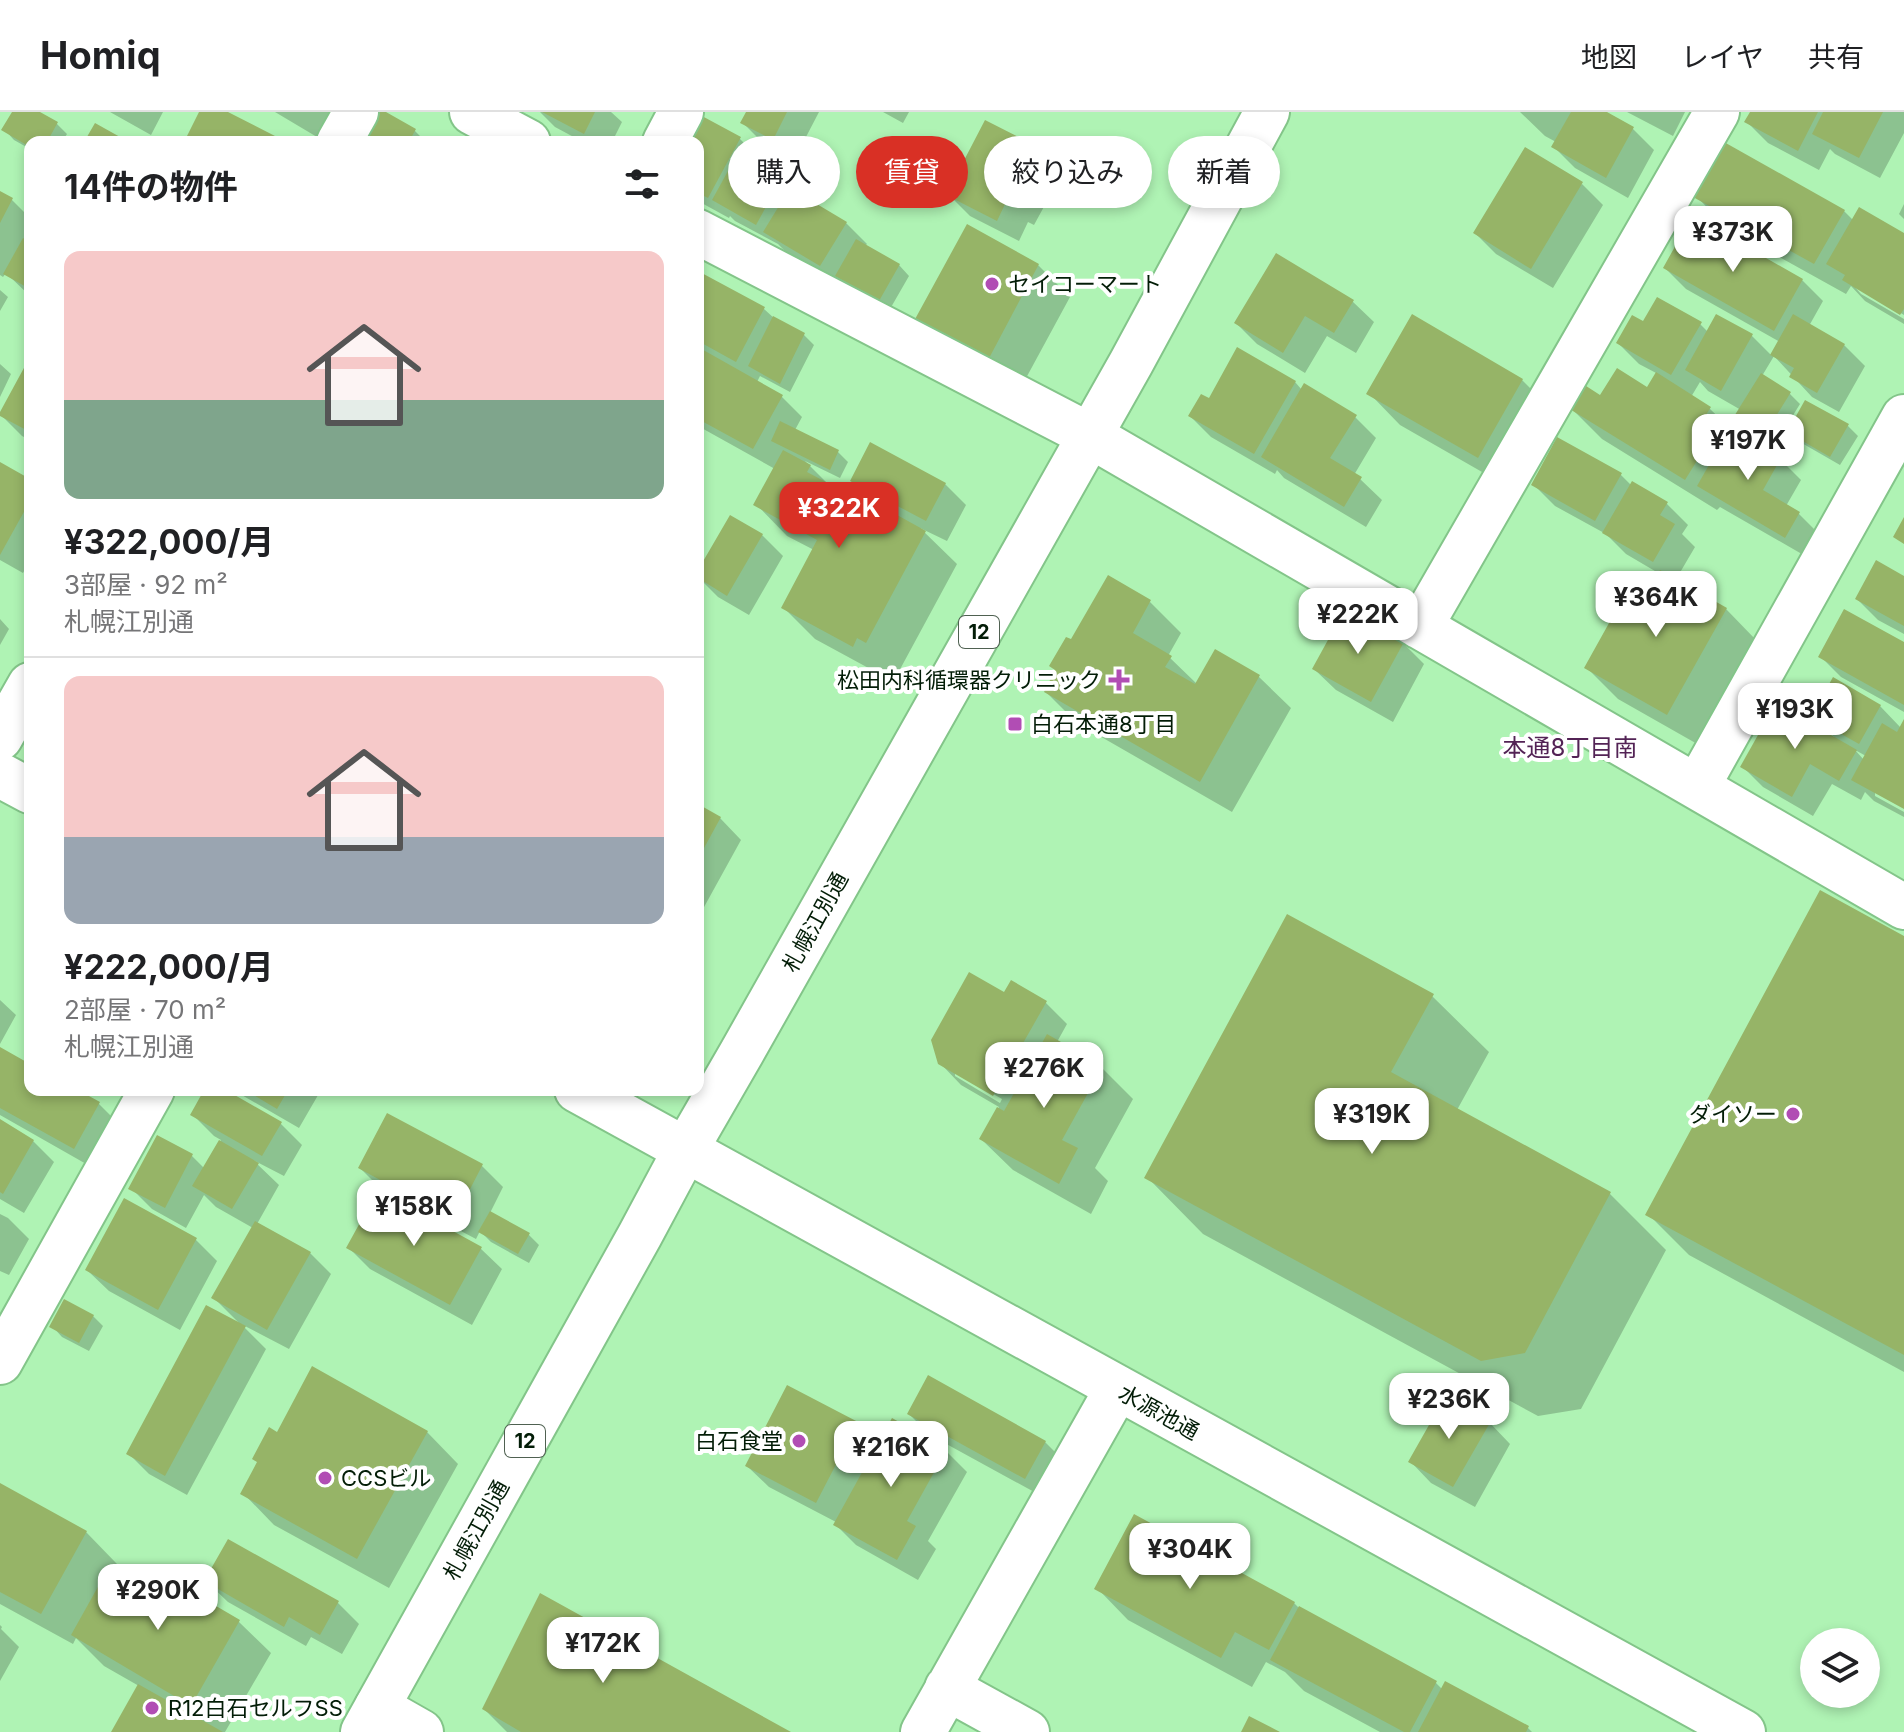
<!DOCTYPE html>
<html lang="ja">
<meta charset="utf-8">
<style>
body{margin:0;font-family:Inter,"Noto Sans JP",sans-serif;background:#f2f2f2;color:#202124;height:100vh;display:flex;flex-direction:column;font-size:30px;white-space:nowrap}
*{box-sizing:border-box;margin:0}
p{font-size:26px;color:#757577}
.icon{flex:none;width:44px;height:44px;fill:none;stroke:currentColor;stroke-width:2;stroke-linecap:round;stroke-linejoin:round}
.map{position:relative;flex:1;overflow:hidden}
.drawer{position:absolute;left:24px;top:24px;width:680px;height:960px;display:flex;flex-direction:column;background:#fff;border-radius:16px;box-shadow:0 4px 12px #0003}
.drawer>*{flex:none}
.hud{position:absolute;left:728px;top:24px;width:760px;height:72px;display:flex;gap:16px}
.tools{position:absolute;left:1800px;top:1516px;display:grid;gap:16px}
.tools a{display:grid;place-items:center;width:80px;height:80px;border-radius:50%;background:#fff;box-shadow:0 4px 12px #0003;font-size:40px}
.price{position:absolute;translate:-50% -68px;padding:0 18px;border-radius:16px;background:#fff;color:#222;font-size:26px;line-height:52px;filter:drop-shadow(0 2px 4px #0008)}
.price::after{content:'';position:absolute;left:50%;top:48px;width:24px;height:18px;margin-left:-12px;background:inherit;clip-path:polygon(0 0,100% 0,50% 100%)}
.price.current{background:#d93025;color:#fff}
ul{padding:0;list-style:none}
li{display:grid;align-content:center;gap:16px;height:424px;padding:0 40px}
li+li{border-top:2px solid #e0e0e0}
li span{display:grid;place-items:center;height:248px;border-radius:16px;color:#555}
li>.icon{margin-inline-start:auto}
span .icon{width:144px;height:144px;fill:#fffc;stroke-width:1}
li b{font-size:34px}
h2{display:flex;justify-content:space-between;align-items:center;height:96px;padding:0 40px;font-size:34px}
.chip{padding:0 28px;border-radius:36px;background:#fff;box-shadow:0 4px 12px #0003;font-size:28px;line-height:72px}
.chip.current{background:#d93025;color:#fff}
header{display:flex;align-items:center;gap:48px;box-sizing:border-box;height:112px;padding:0 40px;background:#fff;border-bottom:2px solid #e0e0e0}
header strong{font-size:38px}
nav{display:flex;gap:44px;margin-inline-start:auto;font-size:28px}
.map>svg:first-child{display:block}
.shadow{fill:#0003;fill-rule:evenodd}
.building{fill:#96b467}
.lines{fill:none;stroke-linecap:round;stroke-linejoin:round}
.minor-casing{stroke:#83c589;stroke-width:48}
.highway-casing{stroke:#83c589;stroke-width:48}
.minor{stroke:#fff;stroke-width:44}
.highway{stroke:#fff;stroke-width:44}
.poi-dot{fill:#b14db4;stroke:#fff;stroke-width:3}
.labels{text-anchor:middle;stroke-width:8;stroke-linejoin:round;paint-order:stroke}
.shield{fill:#fff;stroke:#4f6151;stroke-width:2}
.shield-label{font-size:20px;font-weight:bold;fill:#031d07}
.poi-label{font-size:22px;fill:#031d07;stroke:#fff;text-anchor:start}
.street-label{font-size:22px;fill:#031d07;stroke:#fff}
.neighbourhood-label{font-size:24px;fill:#532355;stroke:#fff}
</style>
<header>
<strong>Homiq</strong>
<nav><a>地図</a><a>レイヤ</a><a>共有</a></nav>
</header>
<div class="map">
<svg width="1904" height="1620" viewBox="0 0 1904 1620">
<rect width="100%" height="100%" fill="#aff3b4"/>
<path class="shadow" d="M14,0H36L57,12L67,22L62,30H30V37L14,28L4,17Z
M110,0H163L151,23Z
M275,0H331L317,25Z
M382,0L415,19L426,30H357Z
M540,0H611L622,10L612,30H583L555,15Z
M748,0H819L794,48L764,32L742,10Z
M883,0H909L903,11Z
M1520,0H1603L1633,17L1654,38L1628,86L1575,56L1554,35L1556,30L1545,24Z
M1627,0H1685L1673,24Z
M1752,0H1904V21L1880,66L1835,42L1830,37L1819,58L1768,31L1747,10Z
M703,6L740,27L761,48L754,61L777,74L787,85L846,111L867,132L865,134L899,153L909,164L890,197L844,170L841,174L787,141L778,132L735,109L730,104L729,106L698,89V30Z
M1033,35L1054,56L1045,73L1052,80L1034,113L1028,110L1019,129L970,104L949,83Z
M1582,72L1603,93L1553,176L1496,142L1475,121Z
M0,82L12,88L30,106V115L23,129L30,133V184L6,161L3,165L0,163Z
M1696,84L1844,99L1854,109L1904,124V203L1855,173L1854,174L1861,182L1904,207V212L1865,189L1851,174L1846,182L1727,116Z
M1904,92V107L1899,102Z
M1038,153L1070,185L1019,279L948,240Z
M1665,156L1802,168L1823,189L1809,214L1844,233L1865,254L1839,300L1812,285L1774,244L1762,264L1790,282L1800,292L1774,334L1746,316L1736,306L1741,298L1708,279L1700,270L1691,285L1710,297L1734,320L1780,347L1801,368L1786,394L1799,402L1820,423L1807,445L1720,395L1717,398L1602,327L1571,296L1601,286L1648,278L1658,262L1639,252L1618,231L1644,212H1700L1708,220L1717,204L1752,224L1772,244L1780,230L1686,177Z
M698,161L764,197L775,207L804,223L814,233L790,280L760,264L757,270L781,284L802,305L795,318L838,340L848,350L840,366L805,349L830,374L876,393L853,369L945,372L966,393L947,429L920,416L957,452L898,561L889,556L885,565L815,527L783,495L814,438L787,424L756,392L775,357L698,314Z
M0,178L8,185L0,199Z
M1352,189L1374,210L1356,241L1327,224L1305,261L1257,232L1236,211Z
M0,252L11,262L0,285Z
M30,259V328L22,324L1,303Z
M1522,268L1554,300L1510,376L1400,313L1369,281Z
M1295,270L1302,278L1355,305L1376,326L1354,363L1360,367L1382,388L1366,415L1284,366L1277,358L1275,362L1211,325L1190,304Z
M1848,314L1858,324L1840,353L1800,330L1790,320Z
M0,352L30,369V448L23,461L0,448Z
M1620,362L1632,374L1667,392L1688,413L1682,422L1695,435L1675,469L1726,497L1757,529L1699,633L1618,587L1587,556L1655,471L1660,462L1626,442L1606,422L1555,394L1533,372Z
M762,423L783,444L749,503L718,485L698,465V462Z
M1904,466V522L1878,508L1857,487Z
M1150,490L1181,521L1168,544L1197,572L1215,540L1259,565L1291,596L1232,700L1077,611L1046,580L1072,530Z
M0,507L9,517L0,533Z
M1403,531L1424,552L1393,610L1336,578L1314,557Z
M1904,532V600L1841,565L1820,544Z
M1880,594L1901,616L1904,611V695L1875,679V684L1904,700V705L1874,689L1865,680L1861,688L1832,672L1813,704L1763,675L1742,654L1834,625L1813,604ZM1855,638L1866,644L1864,648Z
M698,695L720,706L741,728L698,806Z
M1904,826V1260L1689,1143L1648,1102Z
M1012,871L1046,891L1067,912L1057,930L1101,955L1133,987L1095,1056L1108,1069L1091,1102L1013,1058L981,1027L999,995L961,973L940,951L1005,883ZM955,960L1002,987L1000,991L955,964Z
M1432,884L1489,940L1457,998L1610,1082L1666,1138L1581,1297L1538,1304L1203,1122L1147,1065Z
M0,888L16,903L0,932Z
M0,937L30,954V978H74L99,992L120,1013L95,1057L0,1003Z
M207,978H222L281,1012L302,1033L284,1064L253,1048L279,1073L257,1112L310,1141L331,1162L289,1237L241,1212L266,1237L187,1383L149,1362L128,1341L240,1212L214,1186L253,1116L216,1095L204,1083L186,1116L152,1097L131,1076L158,1025L192,1044L204,1056L221,1028L214,1024L193,1003Z
M233,978H321L299,1016Z
M388,1004L482,1054L503,1075L490,1101L529,1123L539,1133L529,1151L491,1130L480,1119L476,1127L381,1077L360,1056Z
M0,1010L33,1029L54,1050L24,1101L0,1087Z
M124,1089L196,1128L217,1149L180,1218L109,1179L87,1158Z
M0,1102L8,1106L29,1127L9,1163L0,1159Z
M349,1136H480L502,1157L472,1213L370,1157Z
M93,1204L103,1214L89,1239L62,1225L52,1214Z
M909,1302L1045,1330L1066,1351L1047,1387L930,1323Z
M1489,1310L1510,1332L1475,1395L1431,1371L1410,1349Z
M856,1312L879,1334L946,1339L967,1360L928,1429L936,1437L918,1468L856,1433L835,1412L836,1410L769,1375L747,1354Z
M427,1320L458,1352L389,1476L274,1413L243,1381L277,1323Z
M0,1373L86,1420L117,1452L108,1469L132,1482L146,1456L239,1510L271,1541L225,1620H113L139,1574L104,1554L76,1526L73,1532L0,1492Z
M206,1469L338,1491L359,1512L342,1542L311,1525L306,1534L228,1490Z
M1097,1476L1294,1491L1301,1498L1436,1571L1443,1578L1528,1616L1532,1620H1380L1304,1579L1285,1560L1266,1550L1252,1575L1128,1508Z
M0,1513L2,1515L1,1517L19,1535L0,1569Z
M484,1597L787,1620H507Z"/>
<path class="building" d="M12,0H40L58,10L47,30H30V35L1,18Z
M199,0H228L275,24L272,30H184Z
M373,0H386L416,17L411,26L417,30H355Z
M542,0H595L584,22Z
M746,0H787L773,28L740,11Z
M1571,0H1607L1634,15L1606,66L1551,35Z
M1750,0H1818L1798,39L1744,10Z
M1823,0H1883L1859,46L1812,22Z
M702,4L741,25L708,86L698,81V30H688Z
M985,8L1034,33L1024,53L1032,57L1013,94L1006,90L997,109L946,83Z
M95,11L129,30H84Z
M1724,30L1845,98L1814,152L1693,85Z
M1525,35L1583,70L1531,157L1473,121Z
M734,48L778,73L756,113L712,88Z
M790,76L847,110L820,154L763,120Z
M0,79L13,86L0,111Z
M1859,95L1904,121V197L1900,203L1842,168L1845,163L1826,152Z
M1692,104L1803,167L1774,219L1663,156Z
M967,112L1039,152L987,250L914,209Z
M23,126L30,130V177L3,162Z
M856,127L900,152L879,189L835,164Z
M1276,141L1354,188L1334,221L1305,204L1283,241L1234,211Z
M698,159L765,195L736,250L698,229Z
M1657,185L1702,210L1671,263L1616,231L1632,203L1643,209Z
M1412,202L1523,267L1478,346L1366,282Z
M1716,202L1753,222L1721,279L1685,258Z
M1793,202L1845,232L1817,281L1789,265L1794,256L1770,243Z
M773,204L805,221L780,272L748,254Z
M698,235L783,283L753,337L698,307Z
M1237,235L1296,269L1254,342L1188,304L1201,282L1209,286Z
M25,254L30,256V320L0,304V300Z
M1617,256L1647,275L1656,260L1711,295L1704,306L1718,315L1685,368L1568,296L1583,272L1600,283Z
M1761,261L1791,280L1763,325L1733,306Z
M1304,271L1357,303L1330,346L1362,365L1344,395L1261,345Z
M1805,288L1849,312L1830,345L1787,320Z
M780,309L839,338L830,358L771,329Z
M1730,316L1781,346L1763,378L1800,400L1785,426L1697,374Z
M1557,325L1622,361L1595,409L1531,373Z
M870,330L946,371L926,409L850,369Z
M783,338L811,353L807,360L839,377L841,372L926,419L866,531L857,526L853,535L781,496L817,428L753,393Z
M0,350L30,367V389L0,443Z
M1632,369L1668,390L1660,403L1675,412L1653,450L1602,421Z
M730,403L763,422L727,484L698,466V458Z
M1904,405V432L1893,425Z
M1876,448L1904,464V514L1855,487Z
M1660,458L1727,496L1667,603L1584,556L1638,459L1654,468Z
M1108,463L1151,488L1133,521L1172,544L1165,555L1195,572L1215,537L1260,563L1200,670L1044,580L1055,558L1049,554L1066,525L1071,527Z
M1345,497L1404,530L1371,590L1312,557Z
M1844,497L1904,530V593L1818,545Z
M1833,565L1881,593L1859,632L1811,605Z
M1776,591L1857,638L1839,669L1810,652L1792,685L1740,655Z
M1904,607V697L1851,668L1882,611L1897,620Z
M698,692L721,705L698,747Z
M1820,778L1904,824V1243L1645,1103Z
M1287,802L1434,882L1391,960L1611,1080L1525,1241L1481,1249L1144,1066Z
M969,860L1004,880L1011,868L1047,889L993,984L938,952L931,928Z
M1047,922L1103,954L1062,1028L1078,1036L1059,1072L979,1027L997,995L1004,999Z
M0,935L30,952V978H78L100,990L74,1037L0,996Z
M204,978H226L282,1010L262,1044L190,1003Z
M245,978H288L277,997Z
M387,1001L483,1052L454,1108L358,1056Z
M0,1007L34,1028L3,1082L0,1080Z
M157,1023L193,1042L165,1096L128,1077Z
M219,1028L259,1051L232,1097L192,1074Z
M378,1078L482,1135L450,1193L346,1136Z
M124,1086L197,1126L158,1198L85,1158Z
M490,1099L530,1121L518,1142L478,1120Z
M255,1109L311,1140L267,1218L211,1186Z
M64,1187L94,1203L79,1231L49,1215Z
M206,1193L246,1214L165,1364L126,1342Z
M312,1254L428,1319L357,1447L240,1382L257,1350L252,1347L269,1315L277,1320Z
M928,1263L1046,1329L1025,1367L907,1302Z
M787,1273L858,1310L816,1391L745,1354Z
M1446,1283L1491,1309L1453,1375L1408,1350Z
M892,1306L947,1337L907,1409L916,1414L897,1448L833,1413Z
M0,1371L87,1419L41,1502L0,1480Z
M1134,1402L1295,1490L1269,1538L1235,1520L1221,1546L1094,1477Z
M228,1427L339,1489L320,1523L289,1505L284,1515L204,1469Z
M146,1453L240,1508L191,1594L71,1523L104,1464L131,1479Z
M540,1481L791,1620H521L482,1597Z
M1299,1494L1437,1569L1410,1620H1404L1270,1548Z
M1445,1569L1529,1614L1526,1620H1418Z
M138,1572L223,1620H111Z
M1249,1604L1280,1620H1241Z"/>
<g class="lines">
<g class="minor-casing">
<path id="minor" d="M472,0L528,30
M339,30L356,0
M665,30L681,0
M698,120L1089,323L1904,795
M1420,515L1717,0
M0,626L30,573
M0,663L30,679
M1697,675L1904,305
M577,978L1743,1620
M0,1250L152,978
M947,1576L1027,1620
M377,1595L421,1620
M923,1620L1117,1277"/>
</g>
<g class="highway-casing">
<path id="highway" d="M363,1620L640,1123L686,1037L742,940L1131,251L1267,0"/>
</g>
<use href="#minor" class="minor"/>
<use href="#highway" class="highway"/>
</g>
<g class="poi-dot">
<circle cx="992" cy="172" r="8"/>
<path d="M1115 556h8v8h8v8h-8v8h-8v-8h-8v-8h8z"/>
<rect x="1007" y="604" width="16" height="16" rx="4"/>
<circle cx="1793" cy="1002" r="8"/>
<circle cx="799" cy="1329" r="8"/>
<circle cx="325" cy="1366" r="8"/>
<circle cx="152" cy="1596" r="8"/>
</g>
<g class="labels">
<g class="shield">
<rect x="959" y="504" width="40" height="32" rx="6"/>
<rect x="505" y="1313" width="40" height="32" rx="6"/>
</g>
<g class="shield-label">
<text x="979" y="527">12</text>
<text x="525" y="1336">12</text>
</g>
<g class="poi-label">
<text x="1008" y="180">セイコーマート</text>
<text x="1101" y="576" text-anchor="end">松田内科循環器クリニック</text>
<text x="1031" y="620">白石本通8丁目</text>
<text x="1777" y="1010" text-anchor="end">ダイソー</text>
<text x="783" y="1337" text-anchor="end">白石食堂</text>
<text x="341" y="1374">CCSビル</text>
<text x="168" y="1604">R12白石セルフSS</text>
</g>
<g class="street-label">
<text transform="translate(815 810) rotate(-61)" y="8">札幌江別通</text>
<text transform="translate(1159 1300) rotate(29)" y="8">水源池通</text>
<text transform="translate(476 1418) rotate(-61)" y="8">札幌江別通</text>
</g>
<g class="neighbourhood-label">
<text x="1570" y="644">本通8丁目南</text>
</g>
</g>
</svg>
<div class="tools">
<a><svg class="icon" aria-label="layers" viewBox="0 0 24 24"><path d="M12 4l9 5-9 5-9-5zM3 14l9 5 9-5"/></svg></a>
</div>
<b class="price" style="left:1733px;top:162px">¥373K</b>
<b class="price" style="left:1748px;top:370px">¥197K</b>
<b class="price current" style="left:839px;top:438px">¥322K</b>
<b class="price" style="left:1656px;top:527px">¥364K</b>
<b class="price" style="left:1358px;top:544px">¥222K</b>
<b class="price" style="left:1795px;top:639px">¥193K</b>
<b class="price" style="left:1044px;top:998px">¥276K</b>
<b class="price" style="left:1372px;top:1044px">¥319K</b>
<b class="price" style="left:414px;top:1136px">¥158K</b>
<b class="price" style="left:1449px;top:1329px">¥236K</b>
<b class="price" style="left:891px;top:1377px">¥216K</b>
<b class="price" style="left:1190px;top:1479px">¥304K</b>
<b class="price" style="left:158px;top:1520px">¥290K</b>
<b class="price" style="left:603px;top:1573px">¥172K</b>
<div class="hud">
<a class="chip">購入</a>
<a class="chip current">賃貸</a>
<a class="chip">絞り込み</a>
<a class="chip">新着</a>
</div>
<section class="drawer">
<h2>14件の物件<svg class="icon" aria-label="filters" viewBox="0 0 24 24"><path d="M4 7h16M4 17h16"/><circle cx="9" cy="7" r="2"/><circle cx="15" cy="17" r="2"/></svg></h2>
<ul>
<li><span style="background:linear-gradient(#f6c9c9 60%,#7fa58c 0)"><svg class="icon" aria-label="home" viewBox="0 0 24 24"><path d="M3 11l9-7 9 7M6 9v11h12V9"/></svg></span><div><b>¥322,000/月</b><p>3部屋 · 92 m²</p><p>札幌江別通</p></div></li>
<li><span style="background:linear-gradient(#f6c9c9 65%,#9aa5b1 0)"><svg class="icon" aria-label="home" viewBox="0 0 24 24"><path d="M3 11l9-7 9 7M6 9v11h12V9"/></svg></span><div><b>¥222,000/月</b><p>2部屋 · 70 m²</p><p>札幌江別通</p></div></li>
</ul>
</section>
</div>
